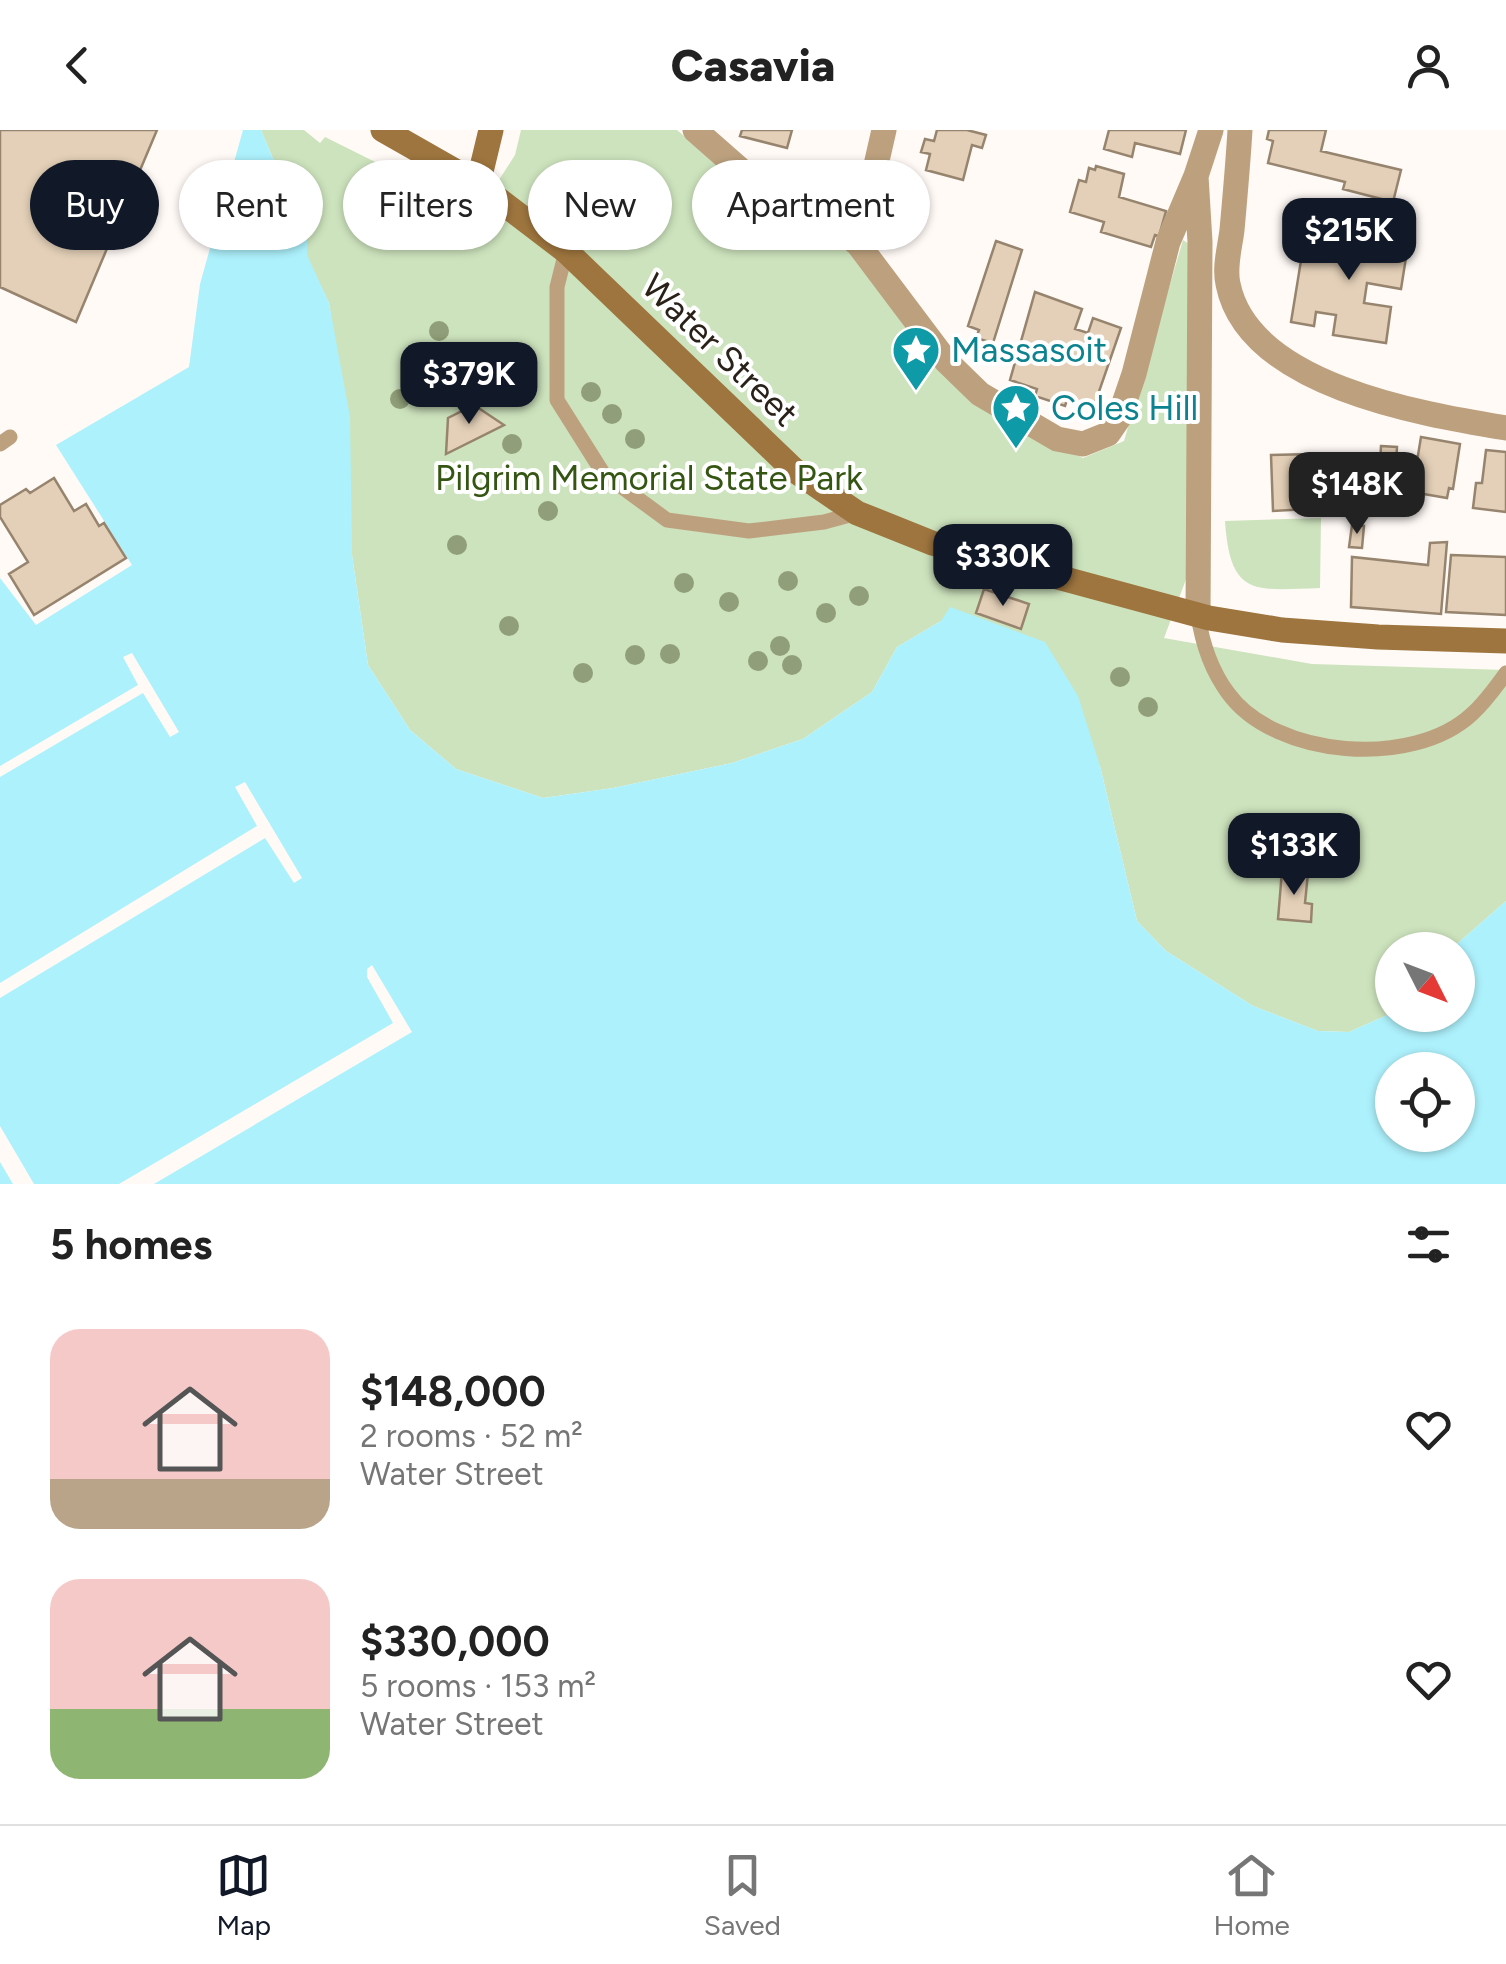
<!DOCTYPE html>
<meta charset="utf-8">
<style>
body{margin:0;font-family:Figtree,sans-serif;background:#f2f2f2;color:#222;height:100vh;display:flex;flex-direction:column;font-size:38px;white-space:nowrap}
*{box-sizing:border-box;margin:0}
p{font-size:32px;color:#767676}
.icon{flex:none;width:55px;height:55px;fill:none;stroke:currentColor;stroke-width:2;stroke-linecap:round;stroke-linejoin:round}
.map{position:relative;height:1054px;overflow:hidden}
.panel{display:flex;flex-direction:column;background:#fff;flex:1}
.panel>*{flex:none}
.hud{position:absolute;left:30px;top:30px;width:1000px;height:90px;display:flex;gap:20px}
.needle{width:65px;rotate:132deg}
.fabs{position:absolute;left:1375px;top:802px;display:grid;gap:20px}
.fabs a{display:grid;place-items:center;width:100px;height:100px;border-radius:50%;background:#fff;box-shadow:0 2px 8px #0004;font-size:50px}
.price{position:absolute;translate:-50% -85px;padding:0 22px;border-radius:20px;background:#111827;color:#fff;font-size:32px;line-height:65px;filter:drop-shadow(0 2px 5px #0008)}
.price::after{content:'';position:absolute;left:50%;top:60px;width:30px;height:22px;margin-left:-15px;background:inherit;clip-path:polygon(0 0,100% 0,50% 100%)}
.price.active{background:#222;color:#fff}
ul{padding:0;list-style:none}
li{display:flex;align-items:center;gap:30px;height:250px;padding:0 50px}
li span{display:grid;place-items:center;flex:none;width:280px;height:200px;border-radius:30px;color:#555}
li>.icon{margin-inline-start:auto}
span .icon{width:120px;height:120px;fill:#fffc;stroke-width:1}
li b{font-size:42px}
h2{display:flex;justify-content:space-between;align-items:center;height:120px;padding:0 50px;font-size:42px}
.chip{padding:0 35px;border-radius:45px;background:#fff;box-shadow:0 2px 8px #0004;font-size:35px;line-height:90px}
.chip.active{background:#111827;color:#fff}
header{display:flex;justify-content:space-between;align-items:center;height:130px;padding:0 50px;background:#fff;font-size:45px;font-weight:800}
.dock{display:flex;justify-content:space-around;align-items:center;height:140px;border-top:2px solid #e0e0e0;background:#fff;font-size:28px;color:#767676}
.dock a{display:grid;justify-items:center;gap:5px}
.dock .active{color:#111827}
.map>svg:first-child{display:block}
.green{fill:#cde3bd}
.water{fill:#adf1fc;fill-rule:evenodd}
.pier{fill:#fffaf6}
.building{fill:#e4d0b8;stroke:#97846e;stroke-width:2.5}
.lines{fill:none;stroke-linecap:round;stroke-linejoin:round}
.service{stroke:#bda17e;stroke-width:15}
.minor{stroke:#bda17e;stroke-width:25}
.secondary{stroke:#9e753e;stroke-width:25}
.tree{fill:#909f79}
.labels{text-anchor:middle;stroke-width:8;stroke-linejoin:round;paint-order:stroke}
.street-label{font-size:35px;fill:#2a2219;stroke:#fff}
.culture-label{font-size:35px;fill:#0d838f;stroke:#fff;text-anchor:start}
.park-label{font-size:35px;fill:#355513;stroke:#fff}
</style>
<header><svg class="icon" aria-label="back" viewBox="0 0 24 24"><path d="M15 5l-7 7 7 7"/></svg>Casavia<svg class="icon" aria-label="person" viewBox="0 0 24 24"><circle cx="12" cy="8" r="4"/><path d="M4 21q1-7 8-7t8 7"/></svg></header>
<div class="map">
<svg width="1506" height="1054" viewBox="0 0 1506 1054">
<rect width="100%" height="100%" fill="#fffaf6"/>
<path class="green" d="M261,0H304L320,13L325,7L478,83L515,25L521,0H677L770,78L829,104L867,138L1007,289L1083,328L1124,311L1183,110L1194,117V428L1164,508L1312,534L1506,540V771L1450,820H1392V883L1349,902L1318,901L1253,876L1166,821L1137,791L1100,636L941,491L897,517L872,562L803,609L732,633L613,658L543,668L456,639L410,600L368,535L352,425L336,218L329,173L306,125L307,110Z
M1321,388L1320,458C1255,460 1230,468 1225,391Z"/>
<path class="water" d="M243,0H261L307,110V125L329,173L350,287L352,425L368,535L410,600L456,639L543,668L613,658L732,633L803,609L872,562L897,517L941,491L950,477L1045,512L1078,566L1100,636L1137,791L1166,821L1253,876L1318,901L1349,902L1392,883L1458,885V820H1450L1506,771V1054H0V448L36,495L132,435L56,315L189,237L200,154ZM1392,940H1458V1005H1392Z"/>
<path class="pier" d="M132,523L179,602L170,607L143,563L0,647V636L138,555L123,527Z
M245,652L302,748L294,753L265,708L0,868V853L257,696L235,657Z
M372,835L412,902L154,1054H119L393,893L367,847V839Z
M0,996L34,1054H13L0,1032Z"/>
<path class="building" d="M0,0H157L76,192L0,157Z
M742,0H792L787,18L740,6Z
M937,0H967L986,5L982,18L972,15L963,50L926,40L930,24L921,22L925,9L934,11Z
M1109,0H1186L1180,24L1135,13L1132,27L1104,19Z
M1269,0H1326L1321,21L1401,40L1393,72L1343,59L1345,52L1268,33L1273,11L1267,9Z
M1096,36L1124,44L1119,67L1166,81L1159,106L1155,105L1151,117L1101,102L1104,92L1070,82L1079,50L1086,52L1089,38L1095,40Z
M1350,105L1389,111L1390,105L1405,107L1403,114L1408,115L1401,159L1367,153L1364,173L1391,177L1386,213L1333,205L1336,185L1316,182L1314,196L1291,192L1305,106L1348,113Z
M996,111L1022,120L993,213L976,208L979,200L968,196Z
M1035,162L1082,179L1075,199L1088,203L1093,188L1121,198L1093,279L1067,270L1065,276L1035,266L1037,259L1010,250Z
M474,275L504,295L446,324L448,288Z
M1421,307L1460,314L1453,359L1449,358L1447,368L1412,362Z
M1381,316L1397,317L1395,354L1379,352Z
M1486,320L1506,322V382L1473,378L1476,353H1482Z
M1312,324L1313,343L1320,342V354H1307L1308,379L1273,381L1271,325Z
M54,348L74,381L86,374L99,396L104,393L126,428L34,485L9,444L28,432L0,387V375L26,359L30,363Z
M1352,395L1364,396L1362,418L1349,417Z
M1447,412L1441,484L1351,477L1352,427L1428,435L1430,413Z
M1451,425L1506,427V485L1446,482Z
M984,459L1029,474L1021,499L976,483Z
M1315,694L1336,696L1333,721L1312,718Z
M1282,741L1308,743L1305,773L1312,774L1311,792L1278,789Z"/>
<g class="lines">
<path class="service" d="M566,121L557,157V270L603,343L667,390L749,401L824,392L857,383
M0,314L10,307
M1198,485C1202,512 1211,540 1228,563C1275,628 1413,639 1472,584C1484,573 1496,557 1506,543"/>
<path class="minor" d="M695,0L753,51L830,91L858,114L946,231L980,264L1057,309L1083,314L1108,304L1119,288L1134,244L1168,112L1196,46
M1240,0C1238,33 1235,67 1232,100C1230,117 1224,137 1228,154C1248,255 1420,284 1506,298
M858,114L884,0
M1198,485L1200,112L1196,46L1211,0"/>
<path class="secondary" d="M383,0L478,54L566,121L794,340L857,383L932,413L1209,488L1282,500L1378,507L1506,511
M478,54L491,0"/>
</g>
<g class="tree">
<circle cx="439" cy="201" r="10"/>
<circle cx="591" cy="262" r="10"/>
<circle cx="400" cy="269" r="10"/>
<circle cx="612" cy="284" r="10"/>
<circle cx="635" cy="309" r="10"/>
<circle cx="512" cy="314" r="10"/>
<circle cx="548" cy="381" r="10"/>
<circle cx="457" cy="415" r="10"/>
<circle cx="788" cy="451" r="10"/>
<circle cx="684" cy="453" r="10"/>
<circle cx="859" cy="466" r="10"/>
<circle cx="729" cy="472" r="10"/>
<circle cx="826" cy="483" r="10"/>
<circle cx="509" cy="496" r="10"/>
<circle cx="780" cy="516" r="10"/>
<circle cx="670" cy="524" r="10"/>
<circle cx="635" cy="525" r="10"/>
<circle cx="758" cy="531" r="10"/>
<circle cx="792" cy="535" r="10"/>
<circle cx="583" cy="543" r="10"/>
<circle cx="1120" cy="547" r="10"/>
<circle cx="1148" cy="577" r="10"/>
</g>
<defs>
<g id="sight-pin" transform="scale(2.5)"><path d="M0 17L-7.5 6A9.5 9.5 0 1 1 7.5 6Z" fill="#0f9aa8" stroke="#fff"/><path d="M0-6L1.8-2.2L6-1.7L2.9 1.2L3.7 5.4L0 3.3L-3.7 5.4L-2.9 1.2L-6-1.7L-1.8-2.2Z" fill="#fff"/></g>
</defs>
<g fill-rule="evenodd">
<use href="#sight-pin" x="916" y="220"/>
<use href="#sight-pin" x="1016" y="278"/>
</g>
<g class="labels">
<g class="street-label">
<text transform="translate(720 220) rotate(44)" y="12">Water Street</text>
</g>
<g class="culture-label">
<text x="951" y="232">Massasoit</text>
<text x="1051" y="290">Coles Hill</text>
</g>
<g class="park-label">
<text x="649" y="360">Pilgrim Memorial State Park</text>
</g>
</g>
</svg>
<div class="fabs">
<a><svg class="needle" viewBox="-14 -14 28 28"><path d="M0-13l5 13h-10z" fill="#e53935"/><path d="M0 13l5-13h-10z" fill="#767676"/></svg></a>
<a><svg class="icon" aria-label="locate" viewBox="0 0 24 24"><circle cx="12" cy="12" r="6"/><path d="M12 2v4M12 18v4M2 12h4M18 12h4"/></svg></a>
</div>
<b class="price" style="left:1349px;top:153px">$215K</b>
<b class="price" style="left:469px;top:297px">$379K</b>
<b class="price active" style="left:1357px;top:407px">$148K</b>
<b class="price" style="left:1003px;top:479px">$330K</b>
<b class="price" style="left:1294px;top:768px">$133K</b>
<div class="hud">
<a class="chip active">Buy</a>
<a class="chip">Rent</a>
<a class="chip">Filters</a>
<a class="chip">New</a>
<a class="chip">Apartment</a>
</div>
</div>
<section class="panel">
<h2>5 homes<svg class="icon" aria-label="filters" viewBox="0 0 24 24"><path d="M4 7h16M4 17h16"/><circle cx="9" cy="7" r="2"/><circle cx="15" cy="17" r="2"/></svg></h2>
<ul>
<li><span style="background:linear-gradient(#f6c9c9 75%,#b9a48a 0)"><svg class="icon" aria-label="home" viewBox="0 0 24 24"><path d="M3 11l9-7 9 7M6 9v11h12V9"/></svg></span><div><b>$148,000</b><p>2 rooms · 52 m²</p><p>Water Street</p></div><svg class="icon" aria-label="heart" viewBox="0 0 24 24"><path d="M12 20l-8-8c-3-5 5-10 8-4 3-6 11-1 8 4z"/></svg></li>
<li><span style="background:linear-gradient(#f6c9c9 65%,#8fb573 0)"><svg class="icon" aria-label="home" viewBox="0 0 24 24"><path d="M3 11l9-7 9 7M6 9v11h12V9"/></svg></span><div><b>$330,000</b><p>5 rooms · 153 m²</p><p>Water Street</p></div><svg class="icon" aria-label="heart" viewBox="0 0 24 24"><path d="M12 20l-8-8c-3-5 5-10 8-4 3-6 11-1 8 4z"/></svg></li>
</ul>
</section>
<nav class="dock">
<a class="active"><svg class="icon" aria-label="map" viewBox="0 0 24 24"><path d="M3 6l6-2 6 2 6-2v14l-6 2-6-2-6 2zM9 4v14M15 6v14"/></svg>Map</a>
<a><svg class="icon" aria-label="saved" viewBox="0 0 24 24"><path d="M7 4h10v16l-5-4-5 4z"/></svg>Saved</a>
<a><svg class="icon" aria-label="home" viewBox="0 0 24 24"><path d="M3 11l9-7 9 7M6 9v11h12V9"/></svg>Home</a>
</nav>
